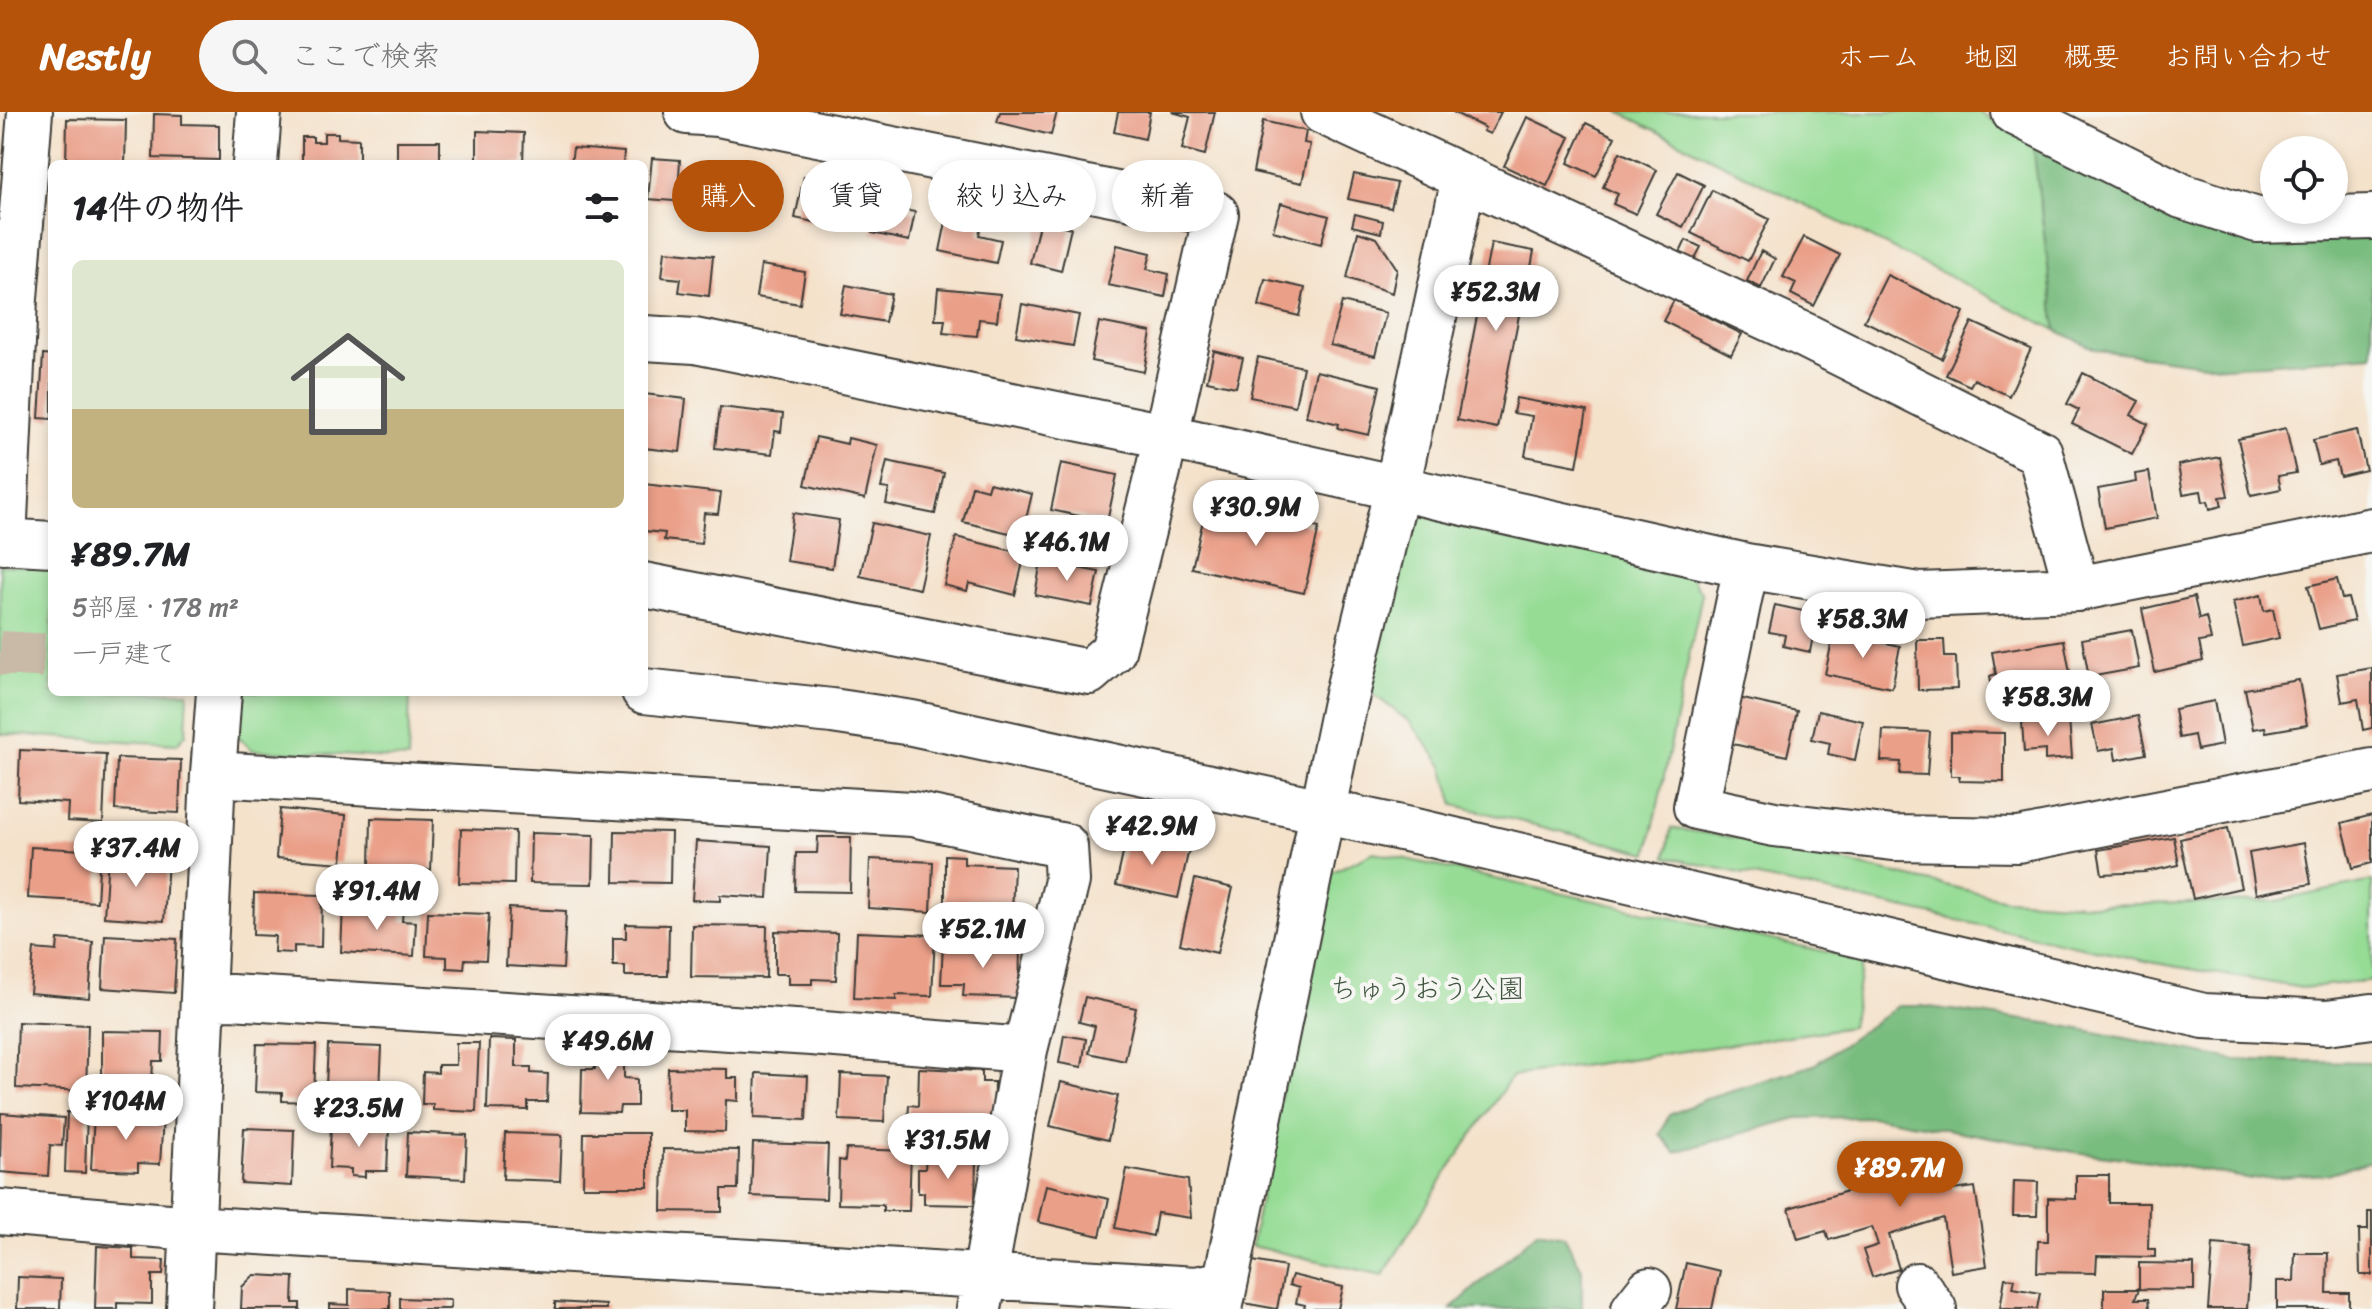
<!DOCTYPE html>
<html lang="ja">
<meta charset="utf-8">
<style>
body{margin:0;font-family:Sriracha,"Klee One",sans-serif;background:#f6f6f6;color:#202124;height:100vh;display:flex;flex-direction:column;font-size:30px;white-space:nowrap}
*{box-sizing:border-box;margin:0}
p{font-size:26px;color:#757577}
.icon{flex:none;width:44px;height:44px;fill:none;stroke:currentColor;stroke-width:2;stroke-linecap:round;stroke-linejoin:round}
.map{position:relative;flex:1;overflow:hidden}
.panel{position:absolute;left:48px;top:48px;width:600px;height:536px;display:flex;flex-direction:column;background:#fff;border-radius:12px;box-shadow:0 4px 12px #0003}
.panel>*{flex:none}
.banner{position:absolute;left:672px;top:48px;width:760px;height:72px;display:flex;gap:16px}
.controls{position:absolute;left:2260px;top:24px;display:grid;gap:16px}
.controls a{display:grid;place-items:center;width:88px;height:88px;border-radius:50%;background:#fff;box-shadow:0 4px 12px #0003;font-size:40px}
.price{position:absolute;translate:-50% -68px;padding:0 18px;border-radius:28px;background:#fff;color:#222;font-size:26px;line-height:52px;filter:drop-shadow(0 2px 4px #0008)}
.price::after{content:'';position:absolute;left:50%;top:48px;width:24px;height:18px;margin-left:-12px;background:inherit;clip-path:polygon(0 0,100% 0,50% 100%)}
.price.on{background:#b45309;color:#fff}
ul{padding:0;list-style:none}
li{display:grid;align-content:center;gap:16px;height:424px;padding:0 24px}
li+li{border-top:2px solid #e0e0e0}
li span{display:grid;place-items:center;height:248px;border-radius:12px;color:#555}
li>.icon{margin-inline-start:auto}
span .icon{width:144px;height:144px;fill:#fffc;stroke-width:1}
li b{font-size:34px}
h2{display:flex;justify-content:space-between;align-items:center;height:96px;padding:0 24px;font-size:34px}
.pill{padding:0 28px;border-radius:36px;background:#fff;box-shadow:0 4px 12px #0003;font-size:28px;line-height:72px}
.pill.on{background:#b45309;color:#fff}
header{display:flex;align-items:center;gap:48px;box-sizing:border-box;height:112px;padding:0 40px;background:#b45309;color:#fff}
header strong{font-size:38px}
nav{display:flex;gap:44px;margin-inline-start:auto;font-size:28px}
.search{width:560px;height:72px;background:#f6f6f6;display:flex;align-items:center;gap:20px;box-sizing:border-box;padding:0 28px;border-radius:44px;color:#757577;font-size:30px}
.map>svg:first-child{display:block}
.green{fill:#96dc95;stroke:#597c58;stroke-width:2}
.forest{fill:#78bc7e;stroke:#4a6c4d;stroke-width:2}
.building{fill:#ea9f88}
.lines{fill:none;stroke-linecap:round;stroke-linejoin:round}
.minor-tunnel{stroke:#c9baa8;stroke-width:44;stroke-dasharray:44 22;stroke-linecap:butt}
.minor-casing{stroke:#3c3a36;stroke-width:48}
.minor{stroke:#fff;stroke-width:44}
.labels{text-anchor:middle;stroke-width:8;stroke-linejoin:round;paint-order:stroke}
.park-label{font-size:28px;fill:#415640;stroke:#f6f6f2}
</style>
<header>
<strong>Nestly</strong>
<div class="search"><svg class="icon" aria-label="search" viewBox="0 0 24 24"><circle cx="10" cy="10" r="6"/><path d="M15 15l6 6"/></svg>ここで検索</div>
<nav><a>ホーム</a><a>地図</a><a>概要</a><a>お問い合わせ</a></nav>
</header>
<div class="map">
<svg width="2372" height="1197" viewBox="0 0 2372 1197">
<rect width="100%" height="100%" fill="#f6f6f2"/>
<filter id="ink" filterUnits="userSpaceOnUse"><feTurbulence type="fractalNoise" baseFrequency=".0125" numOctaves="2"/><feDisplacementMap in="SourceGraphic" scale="16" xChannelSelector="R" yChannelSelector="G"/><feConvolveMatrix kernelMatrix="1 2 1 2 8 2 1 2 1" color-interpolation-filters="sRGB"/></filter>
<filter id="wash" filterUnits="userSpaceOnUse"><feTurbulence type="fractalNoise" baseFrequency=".006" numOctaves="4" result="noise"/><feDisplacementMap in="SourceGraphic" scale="32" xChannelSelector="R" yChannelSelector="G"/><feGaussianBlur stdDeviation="1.8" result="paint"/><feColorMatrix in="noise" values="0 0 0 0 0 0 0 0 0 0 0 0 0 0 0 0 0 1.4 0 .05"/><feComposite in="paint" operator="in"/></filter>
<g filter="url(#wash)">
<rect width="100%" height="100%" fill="#f4e2cb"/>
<path class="green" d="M1619,0H1978L2033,33L2056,218Z
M1424,402L1687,458L1702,482L1648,741L1454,693L1443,654L1411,611L1368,578L1403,428Z
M0,453L52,456V580H188L186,622L177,632L0,622Z
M240,580H410L408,647L252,638L238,624Z
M1671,716L1743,727L2006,787L2099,793L2277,789L2372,769V868L2302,876L2155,851L1666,745Z
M1374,740L1863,848L1851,915L1512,964L1447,1060L1383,1163L1251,1134L1324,764Z"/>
<path class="forest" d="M2033,33L2134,87L2261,129L2372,122V243L2227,255L2097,238L2056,218Z
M1898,894H1922L2054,912L2236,948L2372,950V1049L2327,1062L2251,1067L2150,1049L2074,1040L1877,1005L1797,1006L1675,1040L1660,1022L1669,1003L1713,984L1814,953Z
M1538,1119L1564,1124L1582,1157V1197H1451Z"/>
<g id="blocks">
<path class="building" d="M1000,0H1057L1051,23L997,10Z
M1118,0H1150L1145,27L1114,20Z
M1172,0H1215L1205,43L1182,37L1190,5Z
M1453,0H1501L1490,22L1483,19L1485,16Z
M154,2L182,3V12L219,13V48L153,46Z
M1527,5L1570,25L1547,74L1504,54Z
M67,7L126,8L125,52L66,51Z
M1263,9L1306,19L1304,31L1310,32L1302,71L1253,60Z
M1586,11L1615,25L1596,64L1568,51Z
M477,19L524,21L523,52H477Z
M324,21H338V26L359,27V52H302V25H313V30H324Z
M397,29H440V52H397Z
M573,36L624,40L623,52H571Z
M1620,40L1657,58L1636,102L1613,92L1618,82L1603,75Z
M652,46L680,48L679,65L689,66L687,90L648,87Z
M723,51L757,55L755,76H763L760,101L718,97Z
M1678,60L1704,73L1683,115L1656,102Z
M1354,62L1397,71L1391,96L1348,87Z
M804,64L836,70L832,89L847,92L841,116L795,106Z
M881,76L906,81L903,98L915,100L909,129L872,121Z
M1712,78L1769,107L1748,149L1691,121Z
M1281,91L1329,104L1321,132L1273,119Z
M948,100L982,107L979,123L1001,128L996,151L940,139Z
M1355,102L1383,109L1381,121L1352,114Z
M1040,108L1071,116L1061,159L1030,151Z
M1358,120L1377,126L1397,157L1392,181L1347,166Z
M1804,125L1840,143L1814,194L1791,182L1796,171L1783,165Z
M1686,128L1701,135L1691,154L1677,147Z
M1491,131L1534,139L1526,182L1534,184L1531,201L1520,198L1497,316L1457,308Z
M1117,133L1151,141L1147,157L1169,162L1165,185L1108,173Z
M665,139L713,144L709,184L679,180L681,167L662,165Z
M1761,139L1775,147L1761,176L1747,169Z
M761,153L805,160L800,192L756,185Z
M1887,163L1964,200L1942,247L1864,209Z
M1265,167L1305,176L1299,204L1259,194Z
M846,173L891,182L885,210L840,202Z
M938,176L1000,182L997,209L979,207L977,224L943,221L945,208H935Z
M1674,188L1742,222L1731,243L1663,209Z
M1342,190L1386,201L1375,244L1330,233Z
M1022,192L1079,203L1073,234L1016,224Z
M1099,210L1151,220L1144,260L1091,249Z
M1972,210L2031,237L2009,284L1974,267L1970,274L1946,263Z
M1214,239L1243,246L1236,275L1207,269Z
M43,243L52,244V307L39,306Z
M1258,245L1303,255L1295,294L1250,285Z
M1316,259L1380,274L1369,323L1338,316L1339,312L1306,304Z
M2083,261L2139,289L2131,303L2148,312L2132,342L2072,312L2079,298L2067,292Z
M644,282L686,287L680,340L644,336Z
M1516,286L1587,299L1577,354L1525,344L1532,304L1513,301Z
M720,295L783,302L781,320L775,319L772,342L715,336Z
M2286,316L2296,361L2278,364L2281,377L2251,383L2238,327Z
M2357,318L2366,358L2340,364L2336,349L2319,353L2313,328Z
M816,325L847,332L848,326L877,333L865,387L805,373Z
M2220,345L2228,384L2220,385L2222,394L2210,397L2208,389L2203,390L2201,379L2183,382L2178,353Z
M887,349L944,361L935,402L886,392L889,377L881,376Z
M1061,351L1117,363L1107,410L1051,398Z
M2149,360L2157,406L2105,416L2098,377L2136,370L2135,362Z
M989,371L1032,382L1022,424L963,410L972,374L987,378Z
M644,372L721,381L718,402L704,401L701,432L664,428L665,421L644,419Z
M1207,391L1319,416L1304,481L1192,456Z
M793,401L839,408L832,456L786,449Z
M872,411L931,424L919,477L860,464Z
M956,425L1025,442L1015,483L969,471L967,479L944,473Z
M1041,449L1099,460L1092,494L1035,483Z
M2337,467L2342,487L2348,486L2354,509L2319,517L2308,474Z
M2261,483L2264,499L2273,497L2279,526L2243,534L2233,490Z
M2194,485L2199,507L2206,505L2211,528L2199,530L2203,549L2155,560L2142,497Z
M1775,493L1817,502L1810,540L1783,534L1785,523L1769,520Z
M2132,518L2139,556L2089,565L2082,527Z
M1834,520L1900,534L1892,576L1825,562Z
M1917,528H1944L1945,545H1956L1957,577L1918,578Z
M2064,528L2073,577L1995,591L1990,564L1996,562L1992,540Z
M2372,556V616L2363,618L2358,587L2342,590L2337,562Z
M2299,568L2307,613L2266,620L2265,615L2253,617L2245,577Z
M1734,585L1797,599L1787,644L1724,630Z
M2214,589L2222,633L2197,638L2194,623L2179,626L2174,597Z
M1818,599L1863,609L1855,648L1828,642L1830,631L1812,627Z
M2138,604L2146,642L2116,648L2114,636L2098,639L2092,613Z
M2069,607L2072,646L2045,648V638L2024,640L2022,610Z
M1883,618L1930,620L1927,663L1900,662L1901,650L1881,649Z
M1951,620L2004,621V670L1959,669L1960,664H1951Z
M20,638L106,642L103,711L67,709L68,691L18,688Z
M117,646L181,648L179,701L115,698Z
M280,697L346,703L342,751L276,746Z
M2372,703V751L2353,756L2342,711Z
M371,706L433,708L431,758L370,755Z
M2228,716L2241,776L2193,787L2180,727Z
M461,717L515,719L514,772L459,771Z
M615,719L671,720L670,771L614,770Z
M531,721L594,723L593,772L530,771Z
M1127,724L1189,737L1178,786L1116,773Z
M818,725H851L850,780L795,779L796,741H817Z
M2174,725L2179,753L2145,760L2102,762L2098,738Z
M696,729L771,734L768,786L720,783V789L692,788Z
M2304,731L2311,772L2256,782L2249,741Z
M31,735L100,739L97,790L28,786Z
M945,743L964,744V752L1014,754L1012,801L945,800Z
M108,745L168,749L164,809L104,805Z
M870,747L933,750L931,800L868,796Z
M1195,767L1233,776L1217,841L1180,832Z
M254,781L322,783L321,835L294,834V841L274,840L275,824L253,823Z
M343,794L403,797L402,809L416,810L414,844L341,840Z
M509,796L566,799L563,857L506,854Z
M428,800L489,802L486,848L465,847L464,857L447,856V845L426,844Z
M626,812L669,813L668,864H625V854H613V826H626Z
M692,813L767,814L766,866L691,865Z
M775,819L837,821L836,868L812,867V872H788V862H775Z
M857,820L935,823L932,884L896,883V888L854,886Z
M105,823L177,827L174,881L102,876Z
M58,827L93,830L89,886L30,881L34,837L57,839Z
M943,832L1020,834L1019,886L963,884L964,872H941Z
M1085,885L1136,896L1125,949L1089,941L1095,914L1079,910Z
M18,910L88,913L86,979L16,976Z
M102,919L163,920L162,949H153L152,971L102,970Z
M1064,923L1086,927L1082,955L1059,951Z
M489,927L516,928V955H531V961L548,962L547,990H528V998L487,997Z
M456,931H479L476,1000L433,998V992H422L423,960L438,961V953H456Z
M595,931L624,932V966L637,967V994H620L619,1001L581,1000L582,957H595Z
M257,932L316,933L314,984H306V990L282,989V981L255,980Z
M328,933L382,935L379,997L325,994Z
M668,956L727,957V966H738V989L726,988L725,1020L685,1019V998H667Z
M919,956L982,959V970H994L993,1022L925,1020V1027H907L909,993L918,994Z
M756,961L808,964L806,1008L754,1006Z
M841,962L887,964L884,1010L839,1008Z
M1061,970L1118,984L1108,1028L1050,1014Z
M67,1000L87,1001L85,1061L65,1060Z
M1,1001L64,1006L62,1034L50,1033L48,1064L0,1060Z
M94,1002L163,1006L160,1052L138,1051V1059L91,1057Z
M331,1014L389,1016L387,1059H365V1065L351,1064V1057L329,1056Z
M244,1016L294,1018L292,1074L241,1071Z
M408,1020L467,1023L465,1067L406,1064Z
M505,1021L562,1023L560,1069L503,1067Z
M584,1021H648V1075H583Z
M753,1031L828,1033L826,1087L751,1084Z
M1929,1032L1934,1047L1942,1045L1953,1078L1975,1075L1987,1154L1951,1160L1943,1106L1889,1123L1899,1157L1872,1165L1863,1138L1878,1133L1872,1115L1829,1128L1826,1119L1798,1127L1789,1096L1868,1073L1859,1044L1896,1033L1899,1041Z
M663,1037L739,1038L738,1077H722V1100L662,1099Z
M846,1037L911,1039L909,1099H883V1093L838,1092L839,1048L845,1049Z
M926,1044L976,1045L975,1093L924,1092V1081H918V1057H925Z
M1127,1057L1188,1068L1191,1106L1157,1101L1153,1124L1115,1116Z
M2076,1063H2109V1091H2149L2148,1137H2155V1145L2097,1144L2096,1161L2037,1160L2038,1129H2048V1086L2076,1087Z
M2014,1069L2038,1070L2037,1104H2013Z
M1046,1073L1109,1087L1100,1124L1038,1110Z
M2368,1100H2372V1163H2360L2359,1118H2368Z
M2213,1132L2251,1135L2247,1197H2208Z
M97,1134L133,1136V1147L164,1148L163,1163H152V1192L117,1191V1197H95Z
M2295,1141H2328L2327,1181H2349V1197H2277V1169H2294Z
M1253,1149L1285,1155L1277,1197L1244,1191Z
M1686,1151L1720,1159L1712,1197H1676Z
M2139,1151L2194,1152V1178L2139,1177Z
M254,1163L294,1165L293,1191H300V1197H241L242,1175Z
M1292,1163L1343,1175L1338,1197H1304L1305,1193L1296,1191L1299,1176L1289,1173Z
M18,1165L61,1167L60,1197H17Z
M2005,1166L2015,1167L2013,1176L2040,1181L2037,1197H2000Z
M349,1177L390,1179V1197H330V1192L349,1193Z
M2104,1177H2139L2135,1187H2148L2149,1197H2104Z
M400,1186L451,1188L450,1197H400Z
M555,1190L606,1193V1197H555Z"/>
</g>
</g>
<g filter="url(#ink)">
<use href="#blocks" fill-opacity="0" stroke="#3c3a36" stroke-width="2"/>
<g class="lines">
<path class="minor-tunnel" d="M0,541L52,544"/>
<g class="minor-casing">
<path id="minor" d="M1323,0L1804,223L2040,341L2077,477
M2014,0L2182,84L2257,108L2372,105
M255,52L259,0
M644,226L695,229L1165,324L1746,454L1919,483L2077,477L2372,418
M0,429L52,432
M4,430L15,186L30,0
M1746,454L1696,695L1774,712L1893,726L2018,728L2372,659
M644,473L1089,560L1113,539L1158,359L1216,102L718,2L687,0
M644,579L832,599L912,611L1424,721L2204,904L2327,910L2372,904
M213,662L912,702L1065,734L1067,769L1025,938L979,1197
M204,886L231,885L811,921L1025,938
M0,1100L192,1116L1196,1177L1225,1171
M1917,1173L1934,1197
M189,1197L213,662L219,580
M1220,1197L1344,595L1397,376L1464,66
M1634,1197L1649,1178"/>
</g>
<use href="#minor" class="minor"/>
</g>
</g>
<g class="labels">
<g class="park-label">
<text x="1427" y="886">ちゅうおう公園</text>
</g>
</g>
</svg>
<div class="controls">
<a><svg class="icon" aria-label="locate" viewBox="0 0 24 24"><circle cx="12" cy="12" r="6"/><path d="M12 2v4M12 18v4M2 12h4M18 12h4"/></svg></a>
</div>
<b class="price" style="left:1496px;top:221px">¥52.3M</b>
<b class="price" style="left:1256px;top:436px">¥30.9M</b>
<b class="price" style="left:1067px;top:471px">¥46.1M</b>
<b class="price" style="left:1863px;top:548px">¥58.3M</b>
<b class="price" style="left:2048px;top:626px">¥58.3M</b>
<b class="price" style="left:1152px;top:755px">¥42.9M</b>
<b class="price" style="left:136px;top:777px">¥37.4M</b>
<b class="price" style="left:377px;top:820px">¥91.4M</b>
<b class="price" style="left:983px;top:858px">¥52.1M</b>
<b class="price" style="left:608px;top:970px">¥49.6M</b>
<b class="price" style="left:126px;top:1030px">¥104M</b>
<b class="price" style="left:359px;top:1037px">¥23.5M</b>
<b class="price" style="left:948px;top:1069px">¥31.5M</b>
<b class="price on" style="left:1900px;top:1097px">¥89.7M</b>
<div class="banner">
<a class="pill on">購入</a>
<a class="pill">賃貸</a>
<a class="pill">絞り込み</a>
<a class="pill">新着</a>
</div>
<section class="panel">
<h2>14件の物件<svg class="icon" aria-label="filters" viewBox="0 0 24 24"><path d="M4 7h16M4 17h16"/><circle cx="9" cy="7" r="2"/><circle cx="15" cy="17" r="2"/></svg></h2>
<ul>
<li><span style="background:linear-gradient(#dfe7d0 60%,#c2b280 0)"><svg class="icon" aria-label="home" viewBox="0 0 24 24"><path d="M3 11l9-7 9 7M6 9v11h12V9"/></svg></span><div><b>¥89.7M</b><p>5部屋 · 178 m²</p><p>一戸建て</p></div></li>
</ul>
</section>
</div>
